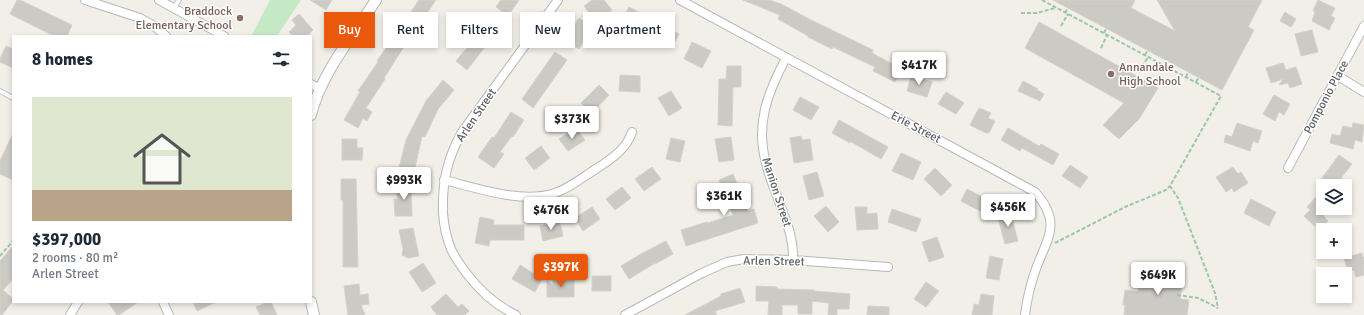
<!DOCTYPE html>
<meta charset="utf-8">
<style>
body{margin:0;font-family:Signika,sans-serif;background:#f2f2f3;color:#1f2937;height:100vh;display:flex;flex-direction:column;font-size:15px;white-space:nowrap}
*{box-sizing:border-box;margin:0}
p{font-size:13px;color:#747a83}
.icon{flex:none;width:22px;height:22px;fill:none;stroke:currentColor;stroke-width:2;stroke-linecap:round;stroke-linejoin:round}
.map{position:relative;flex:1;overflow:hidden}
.details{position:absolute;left:12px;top:35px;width:300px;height:268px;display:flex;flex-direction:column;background:#fff;border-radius:0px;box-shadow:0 2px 6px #0003}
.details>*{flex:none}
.banner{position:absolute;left:324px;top:12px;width:380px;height:36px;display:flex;gap:8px}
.buttons{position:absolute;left:1316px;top:179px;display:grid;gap:8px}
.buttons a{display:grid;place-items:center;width:36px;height:36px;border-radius:0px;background:#fff;box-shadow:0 2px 6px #0003;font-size:20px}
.price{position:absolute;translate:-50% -34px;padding:0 9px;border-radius:4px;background:#fff;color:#222;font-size:13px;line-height:26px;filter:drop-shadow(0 1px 2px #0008)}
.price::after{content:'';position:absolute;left:50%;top:24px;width:12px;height:9px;margin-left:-6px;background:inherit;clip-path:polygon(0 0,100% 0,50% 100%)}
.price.active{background:#ea580c;color:#fff}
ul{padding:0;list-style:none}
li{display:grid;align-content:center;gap:8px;height:212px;padding:0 20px}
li+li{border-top:1px solid #e0e1e3}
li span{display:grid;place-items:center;height:124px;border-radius:0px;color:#555}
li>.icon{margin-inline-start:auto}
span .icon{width:72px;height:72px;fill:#fffc;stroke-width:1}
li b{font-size:17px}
h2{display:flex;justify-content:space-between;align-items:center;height:48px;padding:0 20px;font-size:17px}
.tag{padding:0 14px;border-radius:0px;background:#fff;box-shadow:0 2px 6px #0003;font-size:14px;line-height:36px}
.tag.active{background:#ea580c;color:#fff}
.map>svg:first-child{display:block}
.green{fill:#c5e8c5}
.building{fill:#cccac5;stroke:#d6d1c6}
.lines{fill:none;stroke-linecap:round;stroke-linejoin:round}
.service-casing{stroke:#b5b8bc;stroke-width:5.5}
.minor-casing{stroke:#b5b8bc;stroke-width:10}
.tertiary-casing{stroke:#b5b8bc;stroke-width:12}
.path{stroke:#9cc7a9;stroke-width:2;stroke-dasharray:4 2;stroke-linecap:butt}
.service{stroke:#fff;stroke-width:4}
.minor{stroke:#fff;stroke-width:8}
.tertiary{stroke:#fff;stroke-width:10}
.education-dot{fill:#8d6e63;stroke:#fff;stroke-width:1.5}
.labels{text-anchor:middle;stroke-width:3;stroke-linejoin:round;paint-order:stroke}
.education-label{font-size:12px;fill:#785e54;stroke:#fff;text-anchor:end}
.street-label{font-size:12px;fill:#5f6368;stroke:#fff}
</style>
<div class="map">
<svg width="1364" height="315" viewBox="0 0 1364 315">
<rect width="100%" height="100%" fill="#f1efe8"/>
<path class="green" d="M270,0H301L277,36H254L252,35Z"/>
<path class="building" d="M17,0H20L72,25L67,36H54L10,14Z
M310,0H332L326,10Z
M419,0H436L405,45L384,78L385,79L366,108L372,112L367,121L363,118L358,128L344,120L360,92L358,91L378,62L377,61Z
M501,0H519L508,16L496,7Z
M592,0H604L612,10L596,22L584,6Z
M743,0H769L781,4L811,20L873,50L872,53L902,69L895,82L873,71L875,67L833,47L832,49L808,37V36L778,19L780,15Z
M1053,0H1135L1131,8L1175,31L1157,0H1262L1248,27L1254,30L1222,90Z
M1318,0L1335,8L1331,16L1335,18L1329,30L1312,21L1315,12L1313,11Z
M629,7L679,34L672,47L622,20Z
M1285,12L1296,19L1291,27L1280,21Z
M299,14L313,30L307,36H293L289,32L296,25L292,20Z
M579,18L596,29V32L590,41L585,38L579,49L565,40Z
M487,20L498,30L467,70L456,61L475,38L474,36Z
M1039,22L1158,88L1139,119L1119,139L1103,125L1124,103L1025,48Z
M1312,30L1318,52L1301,56L1295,34Z
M692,42L711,51L702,68L684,59Z
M6,46L13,49V68L0,62V59Z
M555,52L567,60L533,108L522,99Z
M1283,63L1286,70L1296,67L1302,84L1290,88L1288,83L1279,85L1283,79L1271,83L1266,68Z
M727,66H741V87H733L732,126L718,125L719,79H726Z
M620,75L640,76V92L619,91Z
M911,76L932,82L927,97L907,91Z
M443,80L454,90L438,109L425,137L422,136L414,172L399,168L406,140L426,101Z
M1023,81L1038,89L1037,90L1044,94L1040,101L1018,91Z
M599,85L609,95L592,113L581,103Z
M671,91L682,108L669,116L658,98Z
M946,92L964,103L956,114L938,104Z
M1274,95L1290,104L1284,115L1279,112L1275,121L1263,114Z
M800,97L819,107L811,120L793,110Z
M979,108L991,113L988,118L995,121L989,133H986L970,125Z
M511,112L524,120L513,137L512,136L500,152L504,154L494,168L478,157L492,137L494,138Z
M839,120L888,147L881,159L850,141V143L832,133Z
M1237,123L1262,131L1258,143L1253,141L1250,151L1224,142L1226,135L1232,137Z
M1353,123L1364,125L1362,142L1355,140L1353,149L1330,143L1332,134L1340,136L1343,126L1352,128Z
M576,128L585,140L568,151L559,139Z
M1008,128L1039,146L1041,144L1059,154L1053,165L1022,148L1020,151L1001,140Z
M13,133V180L0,174V161Z
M801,136L802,140L810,139L813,160L794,163L790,138Z
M731,137L734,160L719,162L715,139Z
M671,138L685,141L680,162L666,159Z
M342,139H357V148H363L362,160H342Z
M541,146L550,158L534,170L525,158Z
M901,153L921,162L913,180L892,171Z
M1339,155L1352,164L1341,178L1351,186H1333L1322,178Z
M1070,165L1088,177L1080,188L1062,176Z
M652,167L661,179L644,191L635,179Z
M1233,167L1238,174L1241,172L1248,183L1234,192L1232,188L1226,192L1216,177Z
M935,168L952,185L941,196L924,179Z
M817,172L824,196L809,200L803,176Z
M733,174L748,211L754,209L758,223L686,246L681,230L707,222L708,223L733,215L719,180Z
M341,179H356L358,267H343V200H341Z
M411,184L412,216H395L394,199H397V185Z
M622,187L631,198L615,210L606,199Z
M967,189L986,199L980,211L961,201Z
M1316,197L1323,203V208H1329L1323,215L1328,221L1319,230L1304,216L1310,210L1307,207Z
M1251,199L1276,212L1269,226L1244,213Z
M826,206L839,222L828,232L814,216Z
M592,207L600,219L583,231L575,218Z
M855,207H867V214L877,213L878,229L857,230Z
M892,209L921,219L916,232L888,222Z
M1010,211L1018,241L1005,244L997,214Z
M480,217L494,220L493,225H524V240H490L489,246L475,243Z
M560,222L563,236L543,241L540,226Z
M413,228L419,256L408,258L402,255L403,249L399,230Z
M937,237L944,257L929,262L922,242Z
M666,241L673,254L655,264V263L629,279L621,266L639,255Z
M13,246V279L3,290L13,299V301L2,315H0V261Z
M1362,253L1364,260V275L1356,277L1354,270L1348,271L1344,258Z
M990,256L1003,259L999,280L986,278Z
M423,263L436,283L422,292L409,272Z
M520,265L542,279L535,292L512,279Z
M1155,268L1184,273L1180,299L1189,300L1187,315H1124L1125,305H1123L1125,290L1138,292L1141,278L1153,279Z
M592,276H611V291H592Z
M553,278L574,279V297H547V281L553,285Z
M926,282L939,291L926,307L914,299Z
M359,284L360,295L368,294L369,304L361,305L365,315H348L344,286Z
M756,286L777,287V289L814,290V291L850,294L849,309H837V315H828L829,303L812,301V314H798V305H782V315H768L769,301H756Z
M740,288L745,302L715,311L717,315H685L721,296V294Z
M446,294L458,307L462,304L469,311L465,315H437L431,307Z
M981,294L994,296L992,315H972L974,304L979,305Z
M108,302H138L119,315H117Z
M193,302H216L197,311Z
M268,302H271L277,315H260L256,307Z
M868,306L889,307V315H867Z"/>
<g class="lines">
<g class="service-casing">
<path id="service" d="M174,8L179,0
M0,91L13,98"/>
</g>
<g class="minor-casing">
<path id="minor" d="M85,0L140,18L154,26L166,36
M159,0L224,36
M680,0L1035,192C1061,221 1049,236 1037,266C1031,282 1027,299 1025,315
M786,58C768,92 755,124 766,163C769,177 775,190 780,204C787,223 794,240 793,260
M1338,76L1364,92
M311,84L320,89
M1288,168L1364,26
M444,180C477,188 522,204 555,193C570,188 583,177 596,169C611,159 626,150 632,132
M163,302L169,315
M70,315L78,302
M516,315C497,306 480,291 467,274C461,266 455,258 451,249C446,237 444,226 443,213C442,182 447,159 462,132L558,0
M625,315L702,273L727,262L744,259L793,260L888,267"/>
</g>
<g class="tertiary-casing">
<path id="tertiary" d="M311,115C320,75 354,34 376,0
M311,302L314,315"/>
</g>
<path class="path" d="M1042,0L1221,96L1170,186L1178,198L1215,293L1218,308
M1021,13H1037L1055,8
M1065,13L1068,8
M1061,26L1068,14
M1104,33L1106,29
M1101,48L1107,35
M1145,55L1148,50
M1139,72L1148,57
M1186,77L1188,72
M1196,82L1199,77
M1055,243L1125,207L1166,190L1170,186
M0,256L13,241
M1177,295L1198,298L1218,308"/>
<use href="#service" class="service"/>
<use href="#minor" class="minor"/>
<use href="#tertiary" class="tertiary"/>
</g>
<g class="education-dot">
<circle cx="240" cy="18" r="4"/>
<circle cx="1111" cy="74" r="4"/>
</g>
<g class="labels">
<g class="education-label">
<text x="232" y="15">Braddock<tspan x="232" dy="14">Elementary School</tspan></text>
<text x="1119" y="71" text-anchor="start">Annandale<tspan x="1119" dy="14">High School</tspan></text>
</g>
<g class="street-label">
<text transform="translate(1326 97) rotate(-62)" y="4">Pomponio Place</text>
<text transform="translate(476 115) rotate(-56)" y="4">Arlen Street</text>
<text transform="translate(916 127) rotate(28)" y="4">Erie Street</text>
<text transform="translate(777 192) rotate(72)" y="4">Manion Street</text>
<text transform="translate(774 261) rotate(1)" y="4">Arlen Street</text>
</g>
</g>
</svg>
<div class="buttons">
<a><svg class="icon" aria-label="layers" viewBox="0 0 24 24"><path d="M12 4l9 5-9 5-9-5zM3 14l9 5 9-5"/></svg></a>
<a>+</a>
<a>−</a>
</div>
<b class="price" style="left:919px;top:86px">$417K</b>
<b class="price" style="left:572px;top:140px">$373K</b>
<b class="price" style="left:404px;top:201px">$993K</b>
<b class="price" style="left:724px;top:217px">$361K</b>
<b class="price" style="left:1008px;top:228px">$456K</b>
<b class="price" style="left:551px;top:231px">$476K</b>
<b class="price active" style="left:561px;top:288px">$397K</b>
<b class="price" style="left:1158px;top:296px">$649K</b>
<div class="banner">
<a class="tag active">Buy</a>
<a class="tag">Rent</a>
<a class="tag">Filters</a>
<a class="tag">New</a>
<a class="tag">Apartment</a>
</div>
<section class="details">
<h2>8 homes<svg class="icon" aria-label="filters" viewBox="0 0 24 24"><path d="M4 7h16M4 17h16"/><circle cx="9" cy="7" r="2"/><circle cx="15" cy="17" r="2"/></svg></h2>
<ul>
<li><span style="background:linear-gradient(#dfe7d0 75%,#b9a48a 0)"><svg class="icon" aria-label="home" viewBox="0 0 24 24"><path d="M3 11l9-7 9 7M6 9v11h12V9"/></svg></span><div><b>$397,000</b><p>2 rooms · 80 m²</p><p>Arlen Street</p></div></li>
</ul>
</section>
</div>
